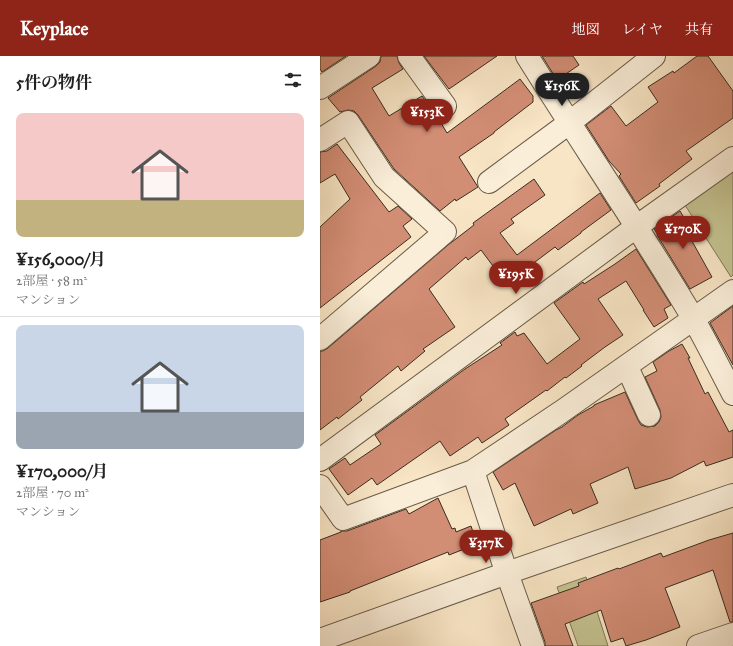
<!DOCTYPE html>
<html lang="ja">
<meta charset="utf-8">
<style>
body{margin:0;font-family:"IM FELL Great Primer","Noto Serif JP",serif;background:#f6f6f6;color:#222;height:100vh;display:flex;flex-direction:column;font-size:15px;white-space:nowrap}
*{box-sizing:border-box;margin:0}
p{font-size:13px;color:#767676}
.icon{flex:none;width:22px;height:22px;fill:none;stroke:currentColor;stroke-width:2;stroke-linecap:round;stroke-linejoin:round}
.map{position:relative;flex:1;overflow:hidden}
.side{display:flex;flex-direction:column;background:#fff;width:320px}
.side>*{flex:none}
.price{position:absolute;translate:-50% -34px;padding:0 9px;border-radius:14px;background:#8f2418;color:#fff;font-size:13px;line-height:26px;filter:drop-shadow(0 1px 2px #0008)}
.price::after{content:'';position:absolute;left:50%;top:24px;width:12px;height:9px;margin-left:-6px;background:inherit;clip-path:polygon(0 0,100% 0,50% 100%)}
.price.current{background:#222;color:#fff}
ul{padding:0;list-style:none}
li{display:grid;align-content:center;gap:8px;height:212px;padding:0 16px}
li+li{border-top:1px solid #e0e0e0}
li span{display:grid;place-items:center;height:124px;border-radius:8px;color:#555}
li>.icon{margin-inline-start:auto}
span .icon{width:72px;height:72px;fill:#fffc;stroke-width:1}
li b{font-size:17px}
h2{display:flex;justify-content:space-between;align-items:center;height:48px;padding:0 16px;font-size:17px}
header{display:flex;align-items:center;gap:24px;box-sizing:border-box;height:56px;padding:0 20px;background:#8f2418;color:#fff}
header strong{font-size:19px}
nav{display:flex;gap:22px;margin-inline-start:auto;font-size:14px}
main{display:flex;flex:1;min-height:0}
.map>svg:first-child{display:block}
.green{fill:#c4c290;stroke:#7f7858}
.building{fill:#d28d75;stroke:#3a2d1f}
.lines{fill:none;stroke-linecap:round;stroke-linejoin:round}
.minor-casing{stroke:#6a5b48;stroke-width:24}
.tertiary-casing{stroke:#6a5b48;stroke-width:24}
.minor{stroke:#faeed9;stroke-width:22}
.tertiary{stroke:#faeed9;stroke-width:22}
</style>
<header>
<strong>Keyplace</strong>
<nav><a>地図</a><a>レイヤ</a><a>共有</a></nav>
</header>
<main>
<section class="side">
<h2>5件の物件<svg class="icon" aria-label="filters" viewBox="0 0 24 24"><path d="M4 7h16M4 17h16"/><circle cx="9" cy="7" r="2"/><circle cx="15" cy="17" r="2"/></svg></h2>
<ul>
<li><span style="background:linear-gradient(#f6c9c9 70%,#c2b280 0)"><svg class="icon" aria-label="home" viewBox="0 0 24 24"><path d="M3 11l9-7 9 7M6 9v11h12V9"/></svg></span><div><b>¥156,000/月</b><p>2部屋 · 58 m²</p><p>マンション</p></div></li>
<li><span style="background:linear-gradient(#c9d6e8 70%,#9aa5b1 0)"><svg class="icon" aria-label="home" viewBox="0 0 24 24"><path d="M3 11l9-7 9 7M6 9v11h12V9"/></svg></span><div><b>¥170,000/月</b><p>2部屋 · 70 m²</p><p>マンション</p></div></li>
</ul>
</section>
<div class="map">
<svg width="413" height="590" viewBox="0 0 413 590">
<rect width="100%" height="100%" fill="#f8e5c5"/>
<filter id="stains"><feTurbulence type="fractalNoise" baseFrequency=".005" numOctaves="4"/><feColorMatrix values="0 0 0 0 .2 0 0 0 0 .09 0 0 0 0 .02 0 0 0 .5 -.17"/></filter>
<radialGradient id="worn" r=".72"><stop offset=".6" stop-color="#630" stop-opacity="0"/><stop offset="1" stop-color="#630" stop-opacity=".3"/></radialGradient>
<path class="green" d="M413,113V219L411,221L363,146Z
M266,521L288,590H258L237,531Z"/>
<path class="building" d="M0,0H26L2,16L0,13Z
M61,0H77L79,7L83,13L52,32L69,60L102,40L115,57L127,77L169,46L200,23L213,40V46L174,76V77L139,101L158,131L136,145L135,143L120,155L74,113L38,59L34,55L28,54L20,56L8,42L56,10L60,6Z
M104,0H177L129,33Z
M222,0H253L259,9L237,24Z
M377,0H388L413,35V62L366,95L372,103L339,128L340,130L316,147L299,120L301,118L289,105L266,69L291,50L306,70L338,46L328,31L353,15L354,17Z
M17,88L69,156L78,150L92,163L83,170L91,181L0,252V171L30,143L15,118L0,127V96L7,95Z
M214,123L225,139L191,163L194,167L180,177L197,199L280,137L291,154L261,176V177L238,194L235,191L207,212L208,214L188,230L161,194L148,204L146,201L109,233L135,271L103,293L105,295L81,315L78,310L40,341L42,344L18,363L17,361L0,374V295H3L8,292L128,189L154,169L153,167Z
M360,155L372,175L368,178L392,221L370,233L337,179H338L334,173Z
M316,193L351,249L344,253L348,262L334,271L323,254H324L306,225L278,243L303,279L285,291L261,309L262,310L246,322L245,321L227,335L226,334L185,363L189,369L162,387L158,381L130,400L120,385L57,429L52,422L28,439L9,413L25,402L30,409L61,388L55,379L145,313L182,289L180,287L195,276L197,280L204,277L227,308L260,283L234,247L263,226L264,228L295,208Z
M413,250V309L390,267Z
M362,288L370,302H368L385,338L388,336L409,376L413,374V401L386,410L384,405L351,422L315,433L308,411L270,428L278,447L253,458L251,453L214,470L195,427L183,434L173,416L236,374L242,371L258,359L274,350V349L305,336L318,364L321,369L327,371L335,370L339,366L341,361L340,354L325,321L337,315L333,306L349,295Z
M118,442L132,473L135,472L136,476L151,470L157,488L129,499L128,496L30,535V536L0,546V484L21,476V475H27L86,453L89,458Z
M413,477V566H410L393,514L345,532L360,571L326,584L306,590L303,582L291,586L281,554L245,568L253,590H225V586L211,547L259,530L258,527L298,512L299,513L341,497L343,501L389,484Z"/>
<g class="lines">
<g class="minor-casing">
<path id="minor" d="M89,0L125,50
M207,0C262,88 320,173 373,262C387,287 400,313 413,338
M0,32L49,0
M0,84L28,66L64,121L125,176L0,283
M169,126L249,67L334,0
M307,311L329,359
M0,404L316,171L413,102
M153,415L183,506L213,590
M0,430L23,463L153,415L241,356L413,235
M378,590L413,578"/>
</g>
<g class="tertiary-casing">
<path id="tertiary" d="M0,584L187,517L413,439"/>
</g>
<use href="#minor" class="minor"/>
<use href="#tertiary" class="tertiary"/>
</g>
<rect width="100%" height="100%" filter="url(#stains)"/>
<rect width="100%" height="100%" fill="url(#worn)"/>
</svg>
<b class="price current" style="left:242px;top:51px">¥156K</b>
<b class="price" style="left:107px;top:77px">¥153K</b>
<b class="price" style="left:363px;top:194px">¥170K</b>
<b class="price" style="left:196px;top:239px">¥195K</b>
<b class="price" style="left:166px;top:508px">¥317K</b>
</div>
</main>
